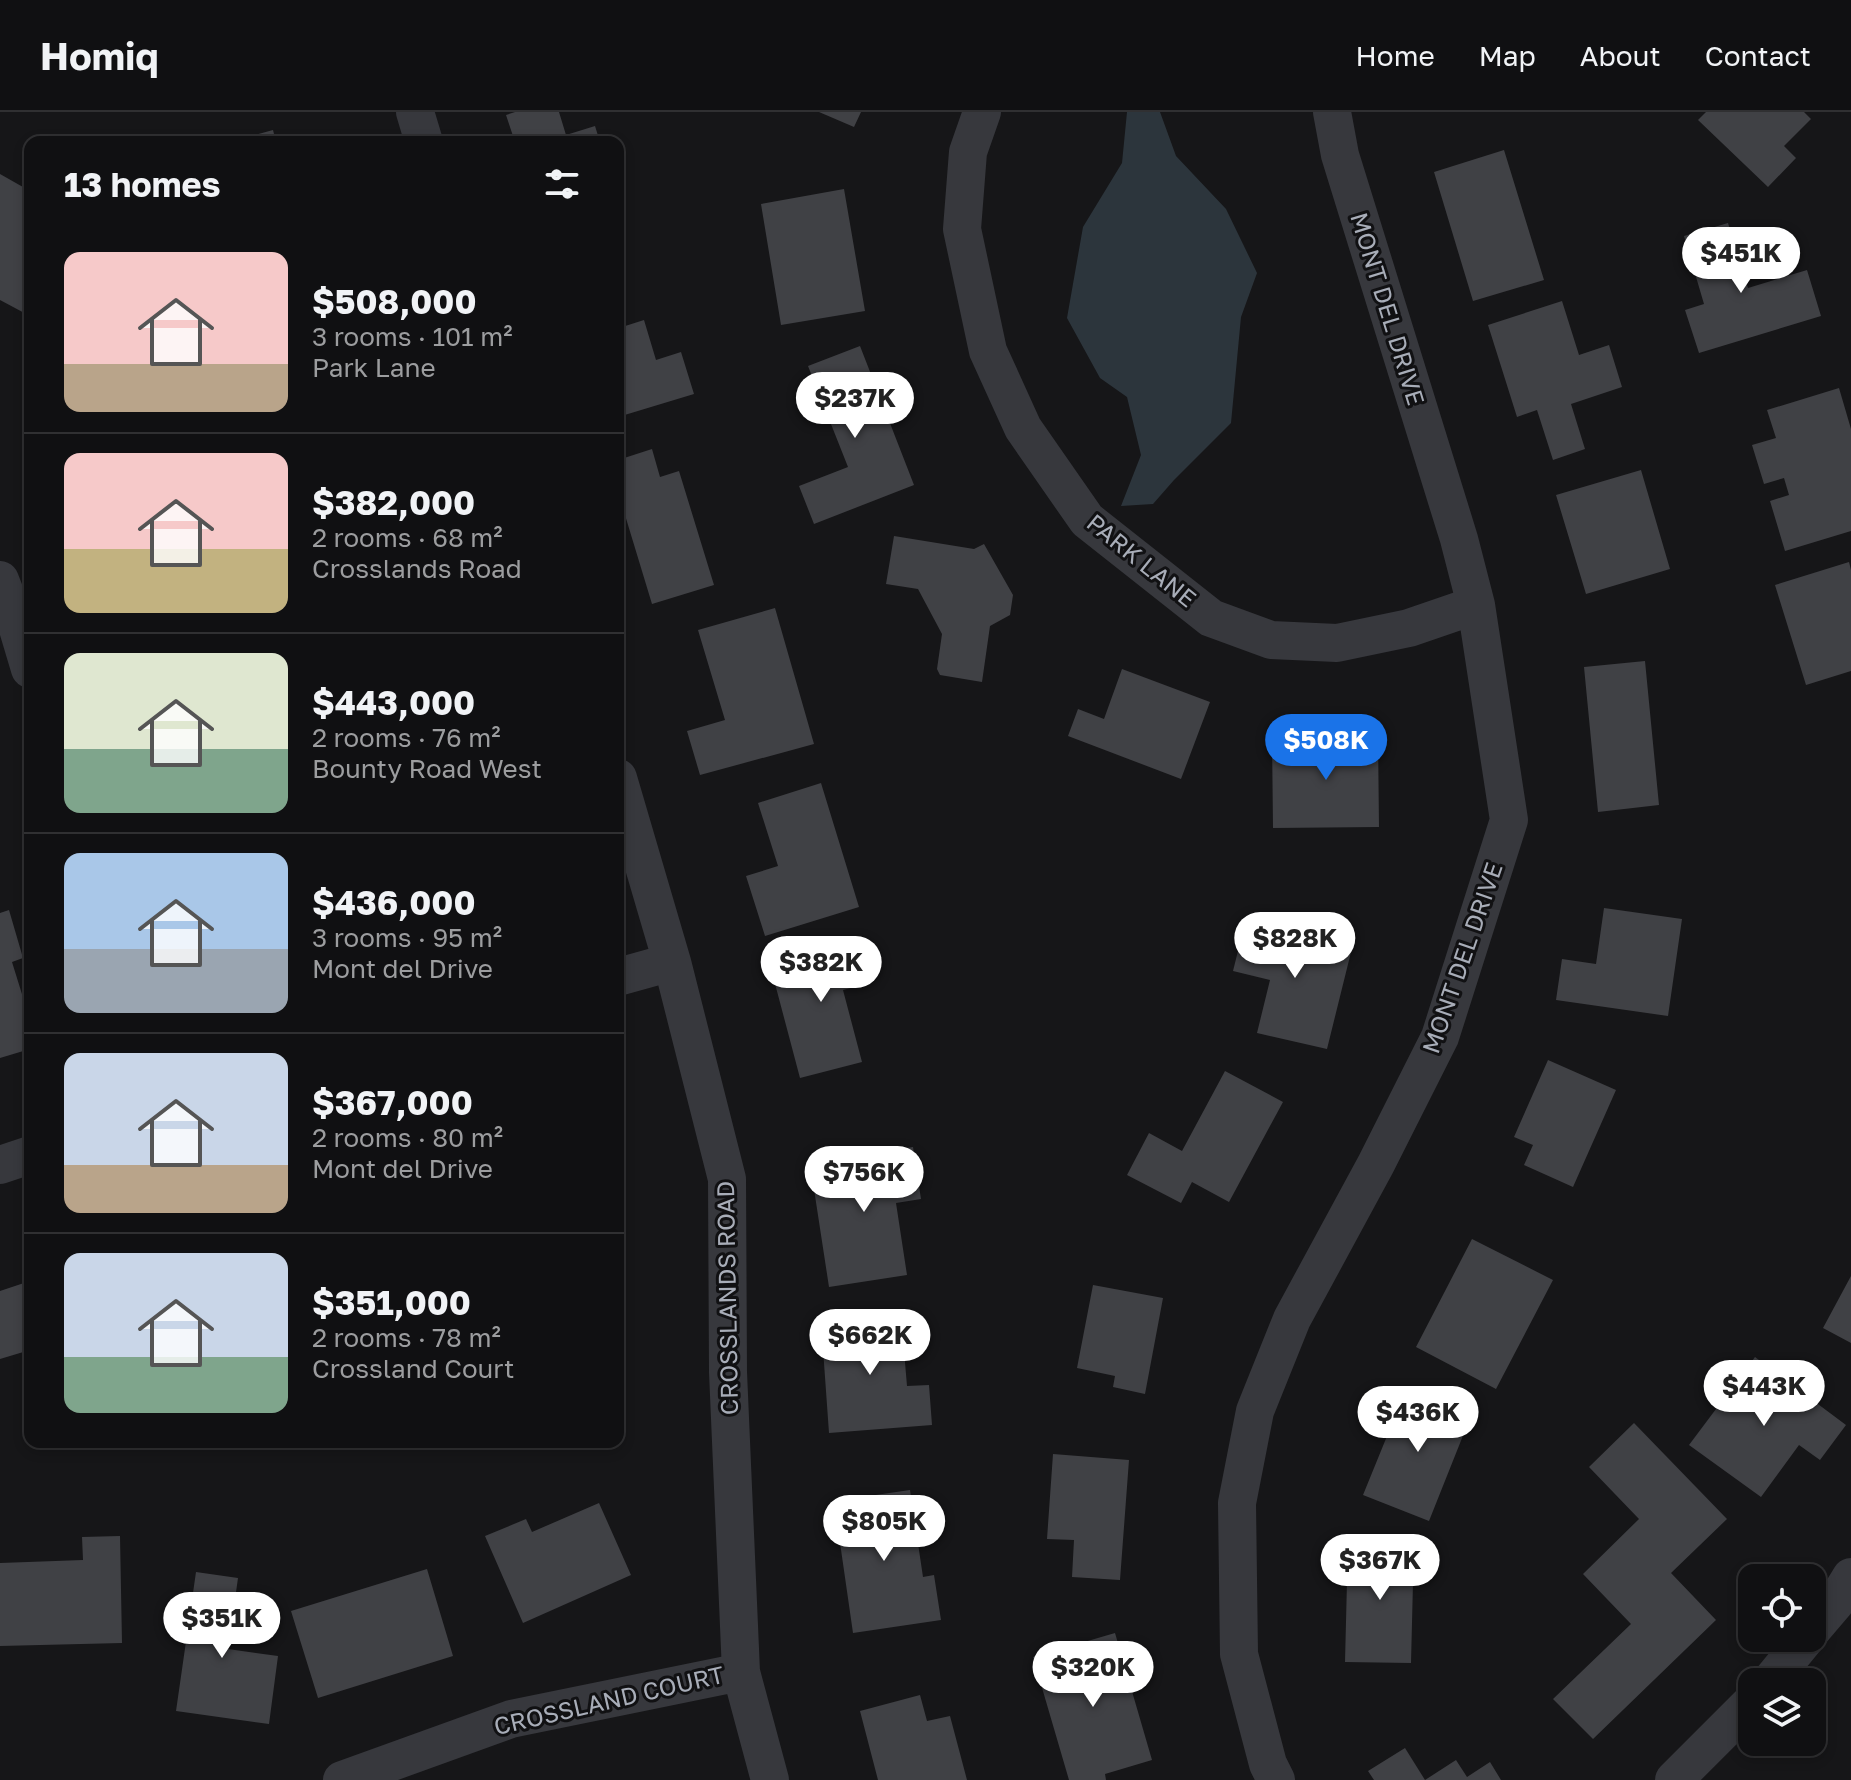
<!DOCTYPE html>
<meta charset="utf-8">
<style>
body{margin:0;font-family:"Golos Text",sans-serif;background:#1e1e20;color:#f1f3f6;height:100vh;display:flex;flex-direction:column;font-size:30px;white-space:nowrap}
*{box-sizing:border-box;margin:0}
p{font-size:26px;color:#9c9d9f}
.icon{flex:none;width:44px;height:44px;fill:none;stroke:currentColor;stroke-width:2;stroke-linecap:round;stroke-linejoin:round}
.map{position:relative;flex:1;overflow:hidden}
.drawer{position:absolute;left:24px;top:24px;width:600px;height:1312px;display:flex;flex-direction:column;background:#101012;border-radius:16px;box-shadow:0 4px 12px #0003,0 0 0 2px #303032}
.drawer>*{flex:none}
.fabs{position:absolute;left:1738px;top:1452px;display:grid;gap:16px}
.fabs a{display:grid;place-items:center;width:88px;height:88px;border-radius:16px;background:#101012;box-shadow:0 4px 12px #0003,0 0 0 2px #303032;font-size:40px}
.price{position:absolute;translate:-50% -68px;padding:0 18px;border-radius:28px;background:#fff;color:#222;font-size:26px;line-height:52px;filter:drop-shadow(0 2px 4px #0008)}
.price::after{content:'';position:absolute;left:50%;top:48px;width:24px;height:18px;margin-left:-12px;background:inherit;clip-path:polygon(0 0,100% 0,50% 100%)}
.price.active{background:#1a73e8;color:#fff}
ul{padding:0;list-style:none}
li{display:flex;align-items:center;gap:24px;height:200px;padding:0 40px}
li+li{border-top:2px solid #303032}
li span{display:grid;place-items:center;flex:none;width:224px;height:160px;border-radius:16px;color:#555}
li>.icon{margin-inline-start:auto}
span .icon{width:96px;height:96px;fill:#fffc;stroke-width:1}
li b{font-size:34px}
h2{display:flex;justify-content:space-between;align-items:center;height:96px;padding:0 40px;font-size:34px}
header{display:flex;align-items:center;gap:48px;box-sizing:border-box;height:112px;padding:0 40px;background:#101012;border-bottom:2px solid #303032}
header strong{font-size:38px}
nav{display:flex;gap:44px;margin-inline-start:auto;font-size:28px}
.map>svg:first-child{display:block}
.water{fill:#2c353c}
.building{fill:#404145}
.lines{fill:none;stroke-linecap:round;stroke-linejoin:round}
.street{stroke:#37383d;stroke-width:38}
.labels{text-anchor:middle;stroke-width:6;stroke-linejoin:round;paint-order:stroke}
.street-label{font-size:24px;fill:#a8adb8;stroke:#111113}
</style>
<header>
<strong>Homiq</strong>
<nav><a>Home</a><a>Map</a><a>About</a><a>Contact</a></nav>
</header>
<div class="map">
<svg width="1851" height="1668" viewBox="0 0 1851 1668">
<rect width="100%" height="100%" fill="#161618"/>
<path class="water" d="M1127,0H1160L1176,44L1226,97L1257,161L1241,205L1231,311L1174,368L1153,392L1121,394L1141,343L1127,285L1100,266L1067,206L1083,115L1122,51Z"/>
<path class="building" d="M515,0H559L566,23L595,14L600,30H515L506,3Z
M819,0H861L854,15Z
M1706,0H1804L1811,7L1784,34L1796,46L1768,75L1698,8Z
M273,18L276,30H234V29Z
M1504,38L1544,168L1473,189L1434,60Z
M0,62L30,79V204L0,188Z
M844,77L865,199L781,213L761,92Z
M1728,111L1748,176L1807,158L1821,204L1699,241L1685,198L1704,192L1684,124Z
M1562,189L1579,243L1609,233L1622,275L1571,292L1585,337L1553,348L1537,298L1517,305L1488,213Z
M619,203L622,215L644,208L656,248L681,240L694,282L618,305Z
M860,234L914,373L814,412L799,374L848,355L808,254Z
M1839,276L1851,317V419L1785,439L1770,389L1789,383L1784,366L1764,372L1752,333L1776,326L1767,298Z
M652,337L660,365L679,359L714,473L652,492L618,380V348Z
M1641,358L1670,457L1586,482L1556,383Z
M894,424L974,437L984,432L1013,483L1010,503L990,514L982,570L940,563L937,557L942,522L918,477L886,472Z
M1849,450L1851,458V559L1806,573L1775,473Z
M775,496L814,632L700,663L687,619L725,608L698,518Z
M1645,549L1659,693L1598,700L1584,555Z
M1122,557L1210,590L1181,667L1068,624L1078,597L1104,607Z
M1378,625L1379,715L1273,716L1272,626Z
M821,671L859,795L765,824L746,764L778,754L758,691Z
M1604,796L1682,807L1668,904L1556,888L1562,847L1596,852Z
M9,798L23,846L12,850L30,908V937L0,946V801Z
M1246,807L1353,832L1327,937L1257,921L1270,868L1233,859Z
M858,825L870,871L843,878L862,950L800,966L769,849Z
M1548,948L1616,978L1573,1075L1524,1053L1533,1033L1514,1025Z
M1225,959L1283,990L1229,1090L1192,1070L1181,1091L1127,1063L1149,1021L1182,1039Z
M913,1035L921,1087L896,1091L907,1163L829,1175L810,1051Z
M1472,1127L1553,1168L1496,1277L1416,1235Z
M1851,1164V1231L1823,1216Z
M30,1169V1238L0,1247V1179Z
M1093,1173L1163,1186L1145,1282L1113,1275L1115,1264L1077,1256Z
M901,1203L907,1274L929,1273L932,1313L829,1321L821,1209Z
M1755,1245L1846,1313L1820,1348L1799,1333L1761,1385L1689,1333Z
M1407,1275L1472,1301L1429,1409L1363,1383Z
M1634,1311L1727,1407L1671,1461L1716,1508L1593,1627L1553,1587L1631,1512L1583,1462L1639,1407L1589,1355Z
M1053,1342L1129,1348L1120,1468L1072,1465L1074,1428L1047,1427Z
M910,1378L923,1465L934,1463L941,1508L853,1521L834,1389Z
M599,1391L631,1463L523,1511L485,1424L526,1407L532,1420Z
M120,1424L122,1531L0,1534V1451L83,1448L82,1425Z
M1348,1429L1414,1430L1411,1551L1345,1550Z
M427,1457L453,1544L318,1586L291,1499Z
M196,1460L238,1466L228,1537L278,1544L269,1612L176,1599Z
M1115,1521L1152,1648L1105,1662L1106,1668H1069L1033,1545Z
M920,1583L927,1609L950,1604L967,1668H878L860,1599Z
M1405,1636L1425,1668L1456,1648L1467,1665L1490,1650L1501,1668H1374L1368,1659Z"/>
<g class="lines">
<path class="street" d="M415,0L424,30
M982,0L968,40L962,117L988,239L1023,316L1087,408L1211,506L1271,528L1337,531L1409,516L1476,493
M0,468L15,507L30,557
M618,666L672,850L727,1067L728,1260L741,1560L770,1668
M618,865L672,850
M0,1053L30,1043
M1812,1518L1835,1491L1851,1465
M1770,1570L1806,1526
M342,1668L511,1607L741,1560
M1276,1668L1268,1652L1239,1542L1237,1391L1255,1299L1292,1207L1376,1052L1440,925L1509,708L1476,493L1459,427L1340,43L1332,0
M1674,1668L1752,1590"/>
</g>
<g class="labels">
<g class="street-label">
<text transform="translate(1387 197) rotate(73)" y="8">MONT DEL DRIVE</text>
<text transform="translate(1141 449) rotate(39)" y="8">PARK LANE</text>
<text transform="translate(1463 846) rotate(-71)" y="8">MONT DEL DRIVE</text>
<text transform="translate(728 1186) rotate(-91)" y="8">CROSSLANDS ROAD</text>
<text transform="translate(609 1589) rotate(-13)" y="8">CROSSLAND COURT</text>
</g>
</g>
</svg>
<div class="fabs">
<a><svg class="icon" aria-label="locate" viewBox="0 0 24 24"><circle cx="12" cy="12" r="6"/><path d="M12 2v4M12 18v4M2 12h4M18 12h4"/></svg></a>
<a><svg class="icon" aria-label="layers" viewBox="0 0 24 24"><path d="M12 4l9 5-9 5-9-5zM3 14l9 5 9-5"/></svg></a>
</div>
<b class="price" style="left:1741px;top:183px">$451K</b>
<b class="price" style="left:855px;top:328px">$237K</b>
<b class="price active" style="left:1326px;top:670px">$508K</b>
<b class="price" style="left:1295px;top:868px">$828K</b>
<b class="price" style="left:821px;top:892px">$382K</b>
<b class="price" style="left:864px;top:1102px">$756K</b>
<b class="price" style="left:870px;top:1265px">$662K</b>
<b class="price" style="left:1764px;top:1316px">$443K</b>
<b class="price" style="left:1418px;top:1342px">$436K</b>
<b class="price" style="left:884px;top:1451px">$805K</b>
<b class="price" style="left:1380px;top:1490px">$367K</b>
<b class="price" style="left:222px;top:1548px">$351K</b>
<b class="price" style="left:1093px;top:1597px">$320K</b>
<section class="drawer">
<h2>13 homes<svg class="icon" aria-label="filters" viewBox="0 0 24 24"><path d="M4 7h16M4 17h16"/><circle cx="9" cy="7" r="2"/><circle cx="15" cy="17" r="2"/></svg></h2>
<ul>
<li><span style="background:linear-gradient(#f6c9c9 70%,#b9a48a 0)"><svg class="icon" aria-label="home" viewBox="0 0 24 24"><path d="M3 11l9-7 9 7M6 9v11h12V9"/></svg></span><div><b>$508,000</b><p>3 rooms · 101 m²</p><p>Park Lane</p></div></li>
<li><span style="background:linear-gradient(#f6c9c9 60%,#c2b280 0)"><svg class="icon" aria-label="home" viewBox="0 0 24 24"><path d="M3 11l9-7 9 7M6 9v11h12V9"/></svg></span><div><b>$382,000</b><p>2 rooms · 68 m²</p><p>Crosslands Road</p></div></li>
<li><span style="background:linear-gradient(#dfe7d0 60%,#7fa58c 0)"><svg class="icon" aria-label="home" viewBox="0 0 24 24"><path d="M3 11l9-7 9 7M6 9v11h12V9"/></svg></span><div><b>$443,000</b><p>2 rooms · 76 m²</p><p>Bounty Road West</p></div></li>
<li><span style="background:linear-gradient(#a9c7e8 60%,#9aa5b1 0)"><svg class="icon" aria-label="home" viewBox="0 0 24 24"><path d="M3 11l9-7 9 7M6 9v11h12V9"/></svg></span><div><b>$436,000</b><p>3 rooms · 95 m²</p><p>Mont del Drive</p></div></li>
<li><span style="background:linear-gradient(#c9d6e8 70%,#b9a48a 0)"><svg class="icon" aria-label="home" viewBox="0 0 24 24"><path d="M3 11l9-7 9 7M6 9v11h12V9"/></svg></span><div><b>$367,000</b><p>2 rooms · 80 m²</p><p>Mont del Drive</p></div></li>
<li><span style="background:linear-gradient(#c9d6e8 65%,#7fa58c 0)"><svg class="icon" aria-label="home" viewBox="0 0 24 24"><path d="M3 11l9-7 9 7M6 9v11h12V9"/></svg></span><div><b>$351,000</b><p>2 rooms · 78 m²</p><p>Crossland Court</p></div></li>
</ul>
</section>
</div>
